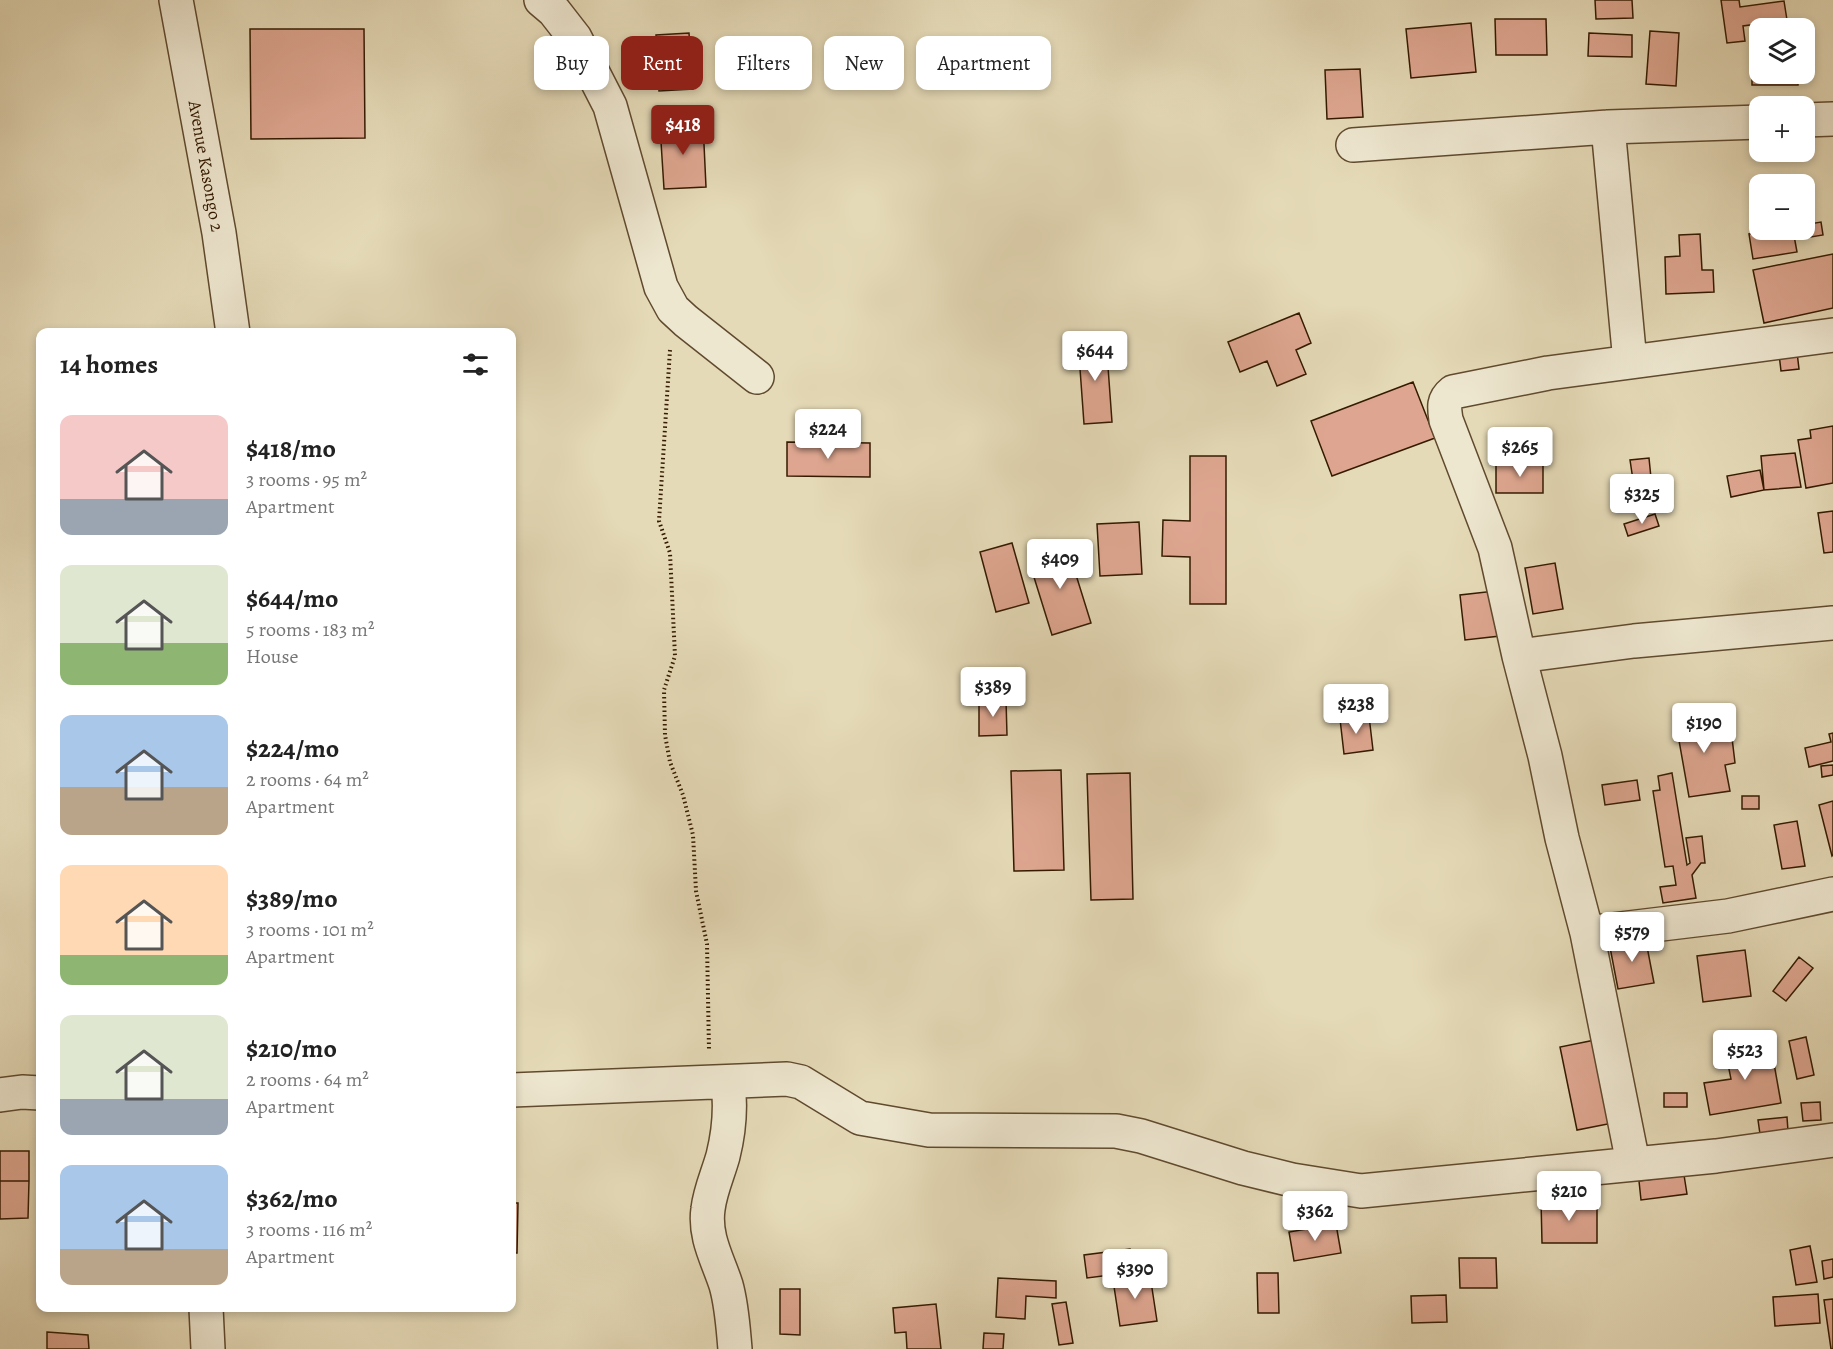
<!DOCTYPE html>
<meta charset="utf-8">
<style>
body{margin:0;font-family:Alegreya,serif;background:#f6f6f6;color:#222;height:100vh;display:flex;flex-direction:column;font-size:22px;white-space:nowrap}
*{box-sizing:border-box;margin:0}
p{font-size:20px;color:#767676}
.icon{flex:none;width:33px;height:33px;fill:none;stroke:currentColor;stroke-width:2;stroke-linecap:round;stroke-linejoin:round}
.map{position:relative;flex:1;overflow:hidden}
.drawer{position:absolute;left:36px;top:328px;width:480px;height:984px;display:flex;flex-direction:column;background:#fff;border-radius:12px;box-shadow:0 3px 9px #0003}
.drawer>*{flex:none}
.banner{position:absolute;left:534px;top:36px;width:570px;height:54px;display:flex;gap:12px}
.controls{position:absolute;left:1749px;top:18px;display:grid;gap:12px}
.controls a{display:grid;place-items:center;width:66px;height:66px;border-radius:12px;background:#fff;box-shadow:0 3px 9px #0003;font-size:30px}
.price{position:absolute;translate:-50% -51px;padding:0 14px;border-radius:6px;background:#fff;color:#222;font-size:20px;line-height:39px;filter:drop-shadow(0 2px 3px #0008)}
.price::after{content:'';position:absolute;left:50%;top:36px;width:18px;height:14px;margin-left:-9px;background:inherit;clip-path:polygon(0 0,100% 0,50% 100%)}
.price.on{background:#8f2418;color:#fff}
ul{padding:0;list-style:none}
li{display:flex;align-items:center;gap:18px;height:150px;padding:0 24px}
li span{display:grid;place-items:center;flex:none;width:168px;height:120px;border-radius:12px;color:#555}
li>.icon{margin-inline-start:auto}
span .icon{width:72px;height:72px;fill:#fffc;stroke-width:1}
li b{font-size:26px}
h2{display:flex;justify-content:space-between;align-items:center;height:72px;padding:0 24px;font-size:26px}
.pill{padding:0 21px;border-radius:12px;background:#fff;box-shadow:0 3px 9px #0003;font-size:21px;line-height:54px}
.pill.on{background:#8f2418;color:#fff}
.map>svg:first-child{display:block}
.building{fill:#dea690;stroke:#341a01;stroke-width:1.5}
.lines{fill:none;stroke-linecap:round;stroke-linejoin:round}
.minor-casing{stroke:#604a2e;stroke-width:36}
.path{stroke:#341a01;stroke-width:4;stroke-dasharray:1.5 3;stroke-linecap:butt}
.minor{stroke:#eee7d0;stroke-width:33}
.labels{text-anchor:middle;stroke-width:5;stroke-linejoin:round;paint-order:stroke}
.street-label{font-size:18px;fill:#341a01;stroke:#eee7d0}
</style>
<div class="map">
<svg width="1833" height="1349" viewBox="0 0 1833 1349">
<rect width="100%" height="100%" fill="#e5dab7"/>
<filter id="stains"><feTurbulence type="fractalNoise" baseFrequency=".00333" numOctaves="4"/><feColorMatrix values="0 0 0 0 .2 0 0 0 0 .09 0 0 0 0 .02 0 0 0 .5 -.17"/></filter>
<radialGradient id="worn" r=".72"><stop offset=".6" stop-color="#630" stop-opacity="0"/><stop offset="1" stop-color="#630" stop-opacity=".3"/></radialGradient>
<path class="building" d="M1595,0H1632L1633,18L1596,19Z
M1721,0H1739L1740,7L1784,1L1787,20L1743,26L1745,41L1727,43Z
M1495,19H1546L1547,55H1496Z
M1471,23L1476,72L1411,78L1406,29Z
M250,29H364L365,138L251,139Z
M1650,31L1679,33L1676,86L1646,84Z
M689,33L693,89L659,91L656,35Z
M1589,33L1632,35V57L1588,56Z
M1360,69L1363,117L1327,119L1325,70Z
M1752,69H1760V74H1798V85H1752Z
M703,123L706,187L664,189L660,126Z
M1821,222L1823,235L1811,237L1809,224Z
M1781,230H1793L1797,252L1753,259L1749,234Z
M1700,234L1702,270H1713L1714,292L1666,294L1665,257L1680,256L1679,235Z
M1833,254V308L1764,323L1753,270Z
M1299,313L1311,343L1296,350L1306,374L1277,386L1267,361L1240,372L1228,342Z
M1106,339L1112,422L1084,424L1078,341Z
M1797,352L1799,369L1781,371L1779,354Z
M1413,382L1435,438L1332,476L1311,421Z
M1833,426V483L1806,488L1798,440L1811,438L1810,430Z
M787,442L870,443V477L787,476Z
M1795,453L1801,487L1764,490L1761,456Z
M1190,456H1226V604H1190V557L1162,556L1163,520L1190,521Z
M1649,458L1651,478L1633,480L1630,460Z
M1496,462H1543V493H1496Z
M1760,470L1764,490L1731,497L1727,476Z
M1833,511V552L1824,553L1818,513Z
M1655,514L1659,526L1628,536L1624,524Z
M1139,522L1142,574L1100,576L1097,524Z
M1012,543L1029,603L996,612L980,552Z
M1067,546L1091,623L1052,635L1028,558Z
M1555,563L1563,609L1533,614L1525,568Z
M1495,591L1500,636L1465,640L1460,595Z
M1006,700L1007,735L979,736V701Z
M1717,712L1721,740L1732,738L1735,763L1725,765L1730,791L1689,797L1675,718Z
M1369,716L1373,750L1344,754L1340,719Z
M1833,733V761L1809,767L1805,748L1831,742L1829,734Z
M1833,765V775L1822,777L1821,766Z
M1061,770L1064,870L1014,871L1011,771Z
M1130,773L1133,899L1091,900L1087,774Z
M1672,773L1687,865L1690,863L1686,838L1702,836L1705,863H1701L1692,875L1696,898L1663,903L1660,887L1676,885L1673,866L1665,867L1653,791L1660,790L1658,776Z
M1637,780L1640,800L1605,805L1602,785Z
M1742,796H1759V809H1742Z
M1833,801V855L1832,856L1819,805Z
M1797,821L1805,866L1782,869L1774,825Z
M1645,936L1654,983L1618,989L1609,942Z
M1745,950L1751,996L1703,1002L1697,956Z
M1799,957L1813,968L1786,1001L1773,991Z
M1806,1037L1814,1075L1797,1079L1789,1041Z
M1600,1039L1618,1122L1577,1130L1560,1047Z
M1770,1041L1781,1103L1710,1115L1704,1083L1731,1079L1725,1049Z
M1664,1093H1687V1107H1664Z
M1820,1102L1821,1120L1803,1121L1801,1103Z
M1787,1117L1788,1131L1760,1134L1758,1120Z
M0,1151H29V1181H0Z
M1684,1175L1687,1194L1641,1200L1639,1181Z
M0,1181H29L28,1218L0,1219Z
M1541,1200L1597,1201V1243H1542Z
M512,1203H518L517,1253H512Z
M1336,1224L1341,1253L1294,1261L1289,1232Z
M1810,1246L1817,1282L1796,1285L1790,1250Z
M1130,1249L1134,1272L1087,1278L1084,1255Z
M1459,1258H1496L1497,1288H1460Z
M1833,1259V1277L1824,1279L1822,1261Z
M1257,1273H1278L1279,1313H1258Z
M1150,1275L1157,1321L1120,1326L1113,1280Z
M998,1278L1056,1281V1298L1026,1296L1025,1319L996,1317Z
M780,1289H800V1335L780,1334Z
M1818,1294L1820,1323L1775,1326L1773,1297Z
M1446,1295L1447,1322L1412,1323L1411,1296Z
M1833,1299V1349H1831L1824,1300Z
M1066,1302L1073,1343L1059,1345L1052,1304Z
M936,1304L941,1349H907L906,1332L895,1333L893,1308Z
M47,1332L88,1335L89,1349H47Z
M984,1333L1004,1334L1003,1349H983Z"/>
<g class="lines">
<g class="minor-casing">
<path id="minor" d="M176,0L219,233L233,333
M541,0L554,11L575,38L610,106L661,287L673,309L686,321L757,377
M1804,120L1833,119
M1608,127L1630,362
M1353,145L1608,127L1760,122
M1519,656L1634,641L1833,623
M1587,933L1728,916L1833,894
M728,1083C731,1107 729,1132 723,1156C718,1174 710,1191 708,1209C704,1237 718,1260 726,1285C732,1306 733,1327 735,1349
M512,1090L787,1079L801,1082L860,1118L929,1130L1116,1131L1141,1136L1243,1168L1292,1180L1361,1191L1716,1156L1833,1140
M0,1095L22,1092L40,1093
M1633,1163L1587,933L1562,838L1545,756L1519,656L1495,548L1446,420C1444,407 1443,400 1453,392L1548,373L1833,335
M206,1308L208,1349"/>
</g>
<path class="path" d="M670,350L659,521L670,553L675,656L664,690L665,735L670,762L683,795L693,835L696,891L707,944L709,1050"/>
<use href="#minor" class="minor"/>
</g>
<g class="labels">
<g class="street-label">
<text transform="translate(206 166) rotate(80)" y="6">Avenue Kasongo 2</text>
</g>
</g>
<rect width="100%" height="100%" filter="url(#stains)"/>
<rect width="100%" height="100%" fill="url(#worn)"/>
</svg>
<div class="controls">
<a><svg class="icon" aria-label="layers" viewBox="0 0 24 24"><path d="M12 4l9 5-9 5-9-5zM3 14l9 5 9-5"/></svg></a>
<a>+</a>
<a>−</a>
</div>
<b class="price on" style="left:683px;top:156px">$418</b>
<b class="price" style="left:1095px;top:382px">$644</b>
<b class="price" style="left:828px;top:460px">$224</b>
<b class="price" style="left:1520px;top:478px">$265</b>
<b class="price" style="left:1642px;top:525px">$325</b>
<b class="price" style="left:1060px;top:590px">$409</b>
<b class="price" style="left:993px;top:718px">$389</b>
<b class="price" style="left:1356px;top:735px">$238</b>
<b class="price" style="left:1704px;top:754px">$190</b>
<b class="price" style="left:1632px;top:963px">$579</b>
<b class="price" style="left:1745px;top:1081px">$523</b>
<b class="price" style="left:1569px;top:1222px">$210</b>
<b class="price" style="left:1315px;top:1242px">$362</b>
<b class="price" style="left:1135px;top:1300px">$390</b>
<div class="banner">
<a class="pill">Buy</a>
<a class="pill on">Rent</a>
<a class="pill">Filters</a>
<a class="pill">New</a>
<a class="pill">Apartment</a>
</div>
<section class="drawer">
<h2>14 homes<svg class="icon" aria-label="filters" viewBox="0 0 24 24"><path d="M4 7h16M4 17h16"/><circle cx="9" cy="7" r="2"/><circle cx="15" cy="17" r="2"/></svg></h2>
<ul>
<li><span style="background:linear-gradient(#f6c9c9 70%,#9aa5b1 0)"><svg class="icon" aria-label="home" viewBox="0 0 24 24"><path d="M3 11l9-7 9 7M6 9v11h12V9"/></svg></span><div><b>$418/mo</b><p>3 rooms · 95 m²</p><p>Apartment</p></div></li>
<li><span style="background:linear-gradient(#dfe7d0 65%,#8fb573 0)"><svg class="icon" aria-label="home" viewBox="0 0 24 24"><path d="M3 11l9-7 9 7M6 9v11h12V9"/></svg></span><div><b>$644/mo</b><p>5 rooms · 183 m²</p><p>House</p></div></li>
<li><span style="background:linear-gradient(#a9c7e8 60%,#b9a48a 0)"><svg class="icon" aria-label="home" viewBox="0 0 24 24"><path d="M3 11l9-7 9 7M6 9v11h12V9"/></svg></span><div><b>$224/mo</b><p>2 rooms · 64 m²</p><p>Apartment</p></div></li>
<li><span style="background:linear-gradient(#ffd9b3 75%,#8fb573 0)"><svg class="icon" aria-label="home" viewBox="0 0 24 24"><path d="M3 11l9-7 9 7M6 9v11h12V9"/></svg></span><div><b>$389/mo</b><p>3 rooms · 101 m²</p><p>Apartment</p></div></li>
<li><span style="background:linear-gradient(#dfe7d0 70%,#9aa5b1 0)"><svg class="icon" aria-label="home" viewBox="0 0 24 24"><path d="M3 11l9-7 9 7M6 9v11h12V9"/></svg></span><div><b>$210/mo</b><p>2 rooms · 64 m²</p><p>Apartment</p></div></li>
<li><span style="background:linear-gradient(#a9c7e8 70%,#b9a48a 0)"><svg class="icon" aria-label="home" viewBox="0 0 24 24"><path d="M3 11l9-7 9 7M6 9v11h12V9"/></svg></span><div><b>$362/mo</b><p>3 rooms · 116 m²</p><p>Apartment</p></div></li>
</ul>
</section>
</div>
